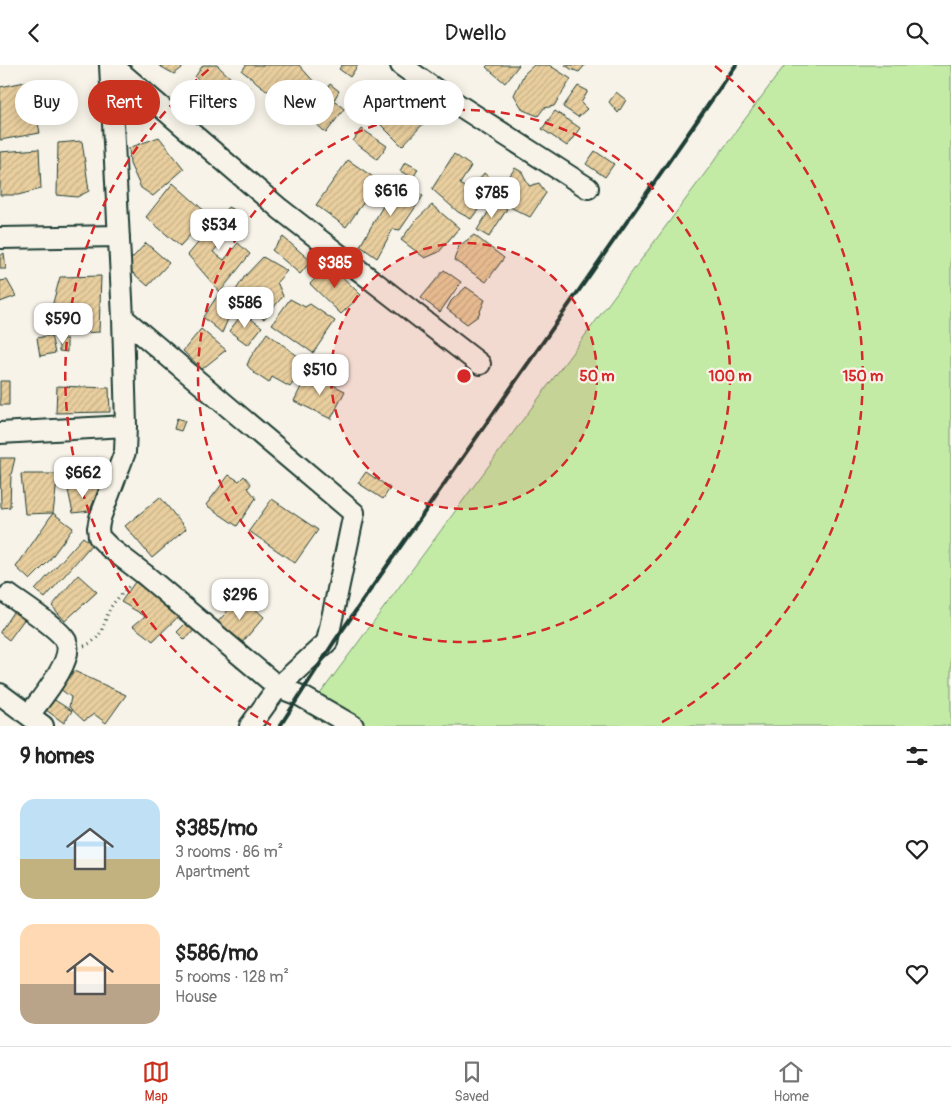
<!DOCTYPE html>
<meta charset="utf-8">
<style>
body{margin:0;font-family:Pangolin,sans-serif;background:#f6f6f6;color:#222;height:100vh;display:flex;flex-direction:column;font-size:19px;white-space:nowrap}
*{box-sizing:border-box;margin:0}
p{font-size:16px;color:#767676}
.icon{flex:none;width:28px;height:28px;fill:none;stroke:currentColor;stroke-width:2;stroke-linecap:round;stroke-linejoin:round}
.map{position:relative;height:661px;overflow:hidden}
.panel{display:flex;flex-direction:column;background:#fff;flex:1}
.panel>*{flex:none}
.hud{position:absolute;left:15px;top:15px;width:500px;height:45px;display:flex;gap:10px}
.price{position:absolute;translate:-50% -42px;padding:0 11px;border-radius:10px;background:#fff;color:#222;font-size:16px;line-height:32px;filter:drop-shadow(0 1px 2px #0008)}
.price::after{content:'';position:absolute;left:50%;top:30px;width:15px;height:11px;margin-left:-8px;background:inherit;clip-path:polygon(0 0,100% 0,50% 100%)}
.price.selected{background:#c8321e;color:#fff}
ul{padding:0;list-style:none}
li{display:flex;align-items:center;gap:15px;height:125px;padding:0 20px}
li span{display:grid;place-items:center;flex:none;width:140px;height:100px;border-radius:15px;color:#555}
li>.icon{margin-inline-start:auto}
span .icon{width:60px;height:60px;fill:#fffc;stroke-width:1}
li b{font-size:21px}
h2{display:flex;justify-content:space-between;align-items:center;height:60px;padding:0 20px;font-size:21px}
.tag{padding:0 18px;border-radius:22px;background:#fff;box-shadow:0 2px 12px #0003;font-size:18px;line-height:45px}
.tag.selected{background:#c8321e;color:#fff}
header{display:flex;justify-content:space-between;align-items:center;height:65px;padding:0 20px;background:#fff;font-size:22px;font-weight:600}
.dock{display:flex;justify-content:space-around;align-items:center;height:70px;border-top:1px solid #e0e0e0;background:#fff;font-size:14px;color:#767676}
.dock a{display:grid;justify-items:center;gap:2px}
.dock .selected{color:#c8321e}
.map>svg:first-child{display:block}
.grass{fill:#c3eba6;stroke:#71946d}
.building{fill:url(#building-hatch);stroke:#1f3d34}
.lines{fill:none;stroke-linecap:round;stroke-linejoin:round}
.street-casing{stroke:#1f3d34;stroke-width:24}
.path{stroke:#1f3d34;stroke-width:3;stroke-dasharray:1 4;stroke-linecap:butt}
.street{stroke:#f7f3e8;stroke-width:20}
.rail{stroke:#1f3d34;stroke-width:4}
.ring{fill:none;stroke:#d62828;stroke-width:2.5;stroke-dasharray:9 6}
.centre{fill:#d62828;stroke:#f7f3e8;stroke-width:2.5}
.ring-label{font-size:15px;text-anchor:middle;font-weight:bold;fill:#d62828;stroke:#f7f3e8;stroke-width:4.5;stroke-linejoin:round;paint-order:stroke}
</style>
<header><svg class="icon" aria-label="back" viewBox="0 0 24 24"><path d="M15 5l-7 7 7 7"/></svg>Dwello<svg class="icon" aria-label="search" viewBox="0 0 24 24"><circle cx="10" cy="10" r="6"/><path d="M15 15l6 6"/></svg></header>
<div class="map">
<svg width="951" height="661" viewBox="0 0 951 661">
<defs>
<pattern id="building-hatch" width="6" height="6" patternUnits="userSpaceOnUse" patternTransform="scale(1.25)"><rect width="6" height="6" fill="#e9ce9e"/><path d="M-1 1l2-2M0 6l6-6M5 7l2-2" fill="none" stroke="#c7b289"/></pattern>
</defs>
<rect width="100%" height="100%" fill="#f7f3e8"/>
<filter id="ink" filterUnits="userSpaceOnUse"><feTurbulence type="fractalNoise" baseFrequency=".02" numOctaves="2"/><feDisplacementMap in="SourceGraphic" scale="10" xChannelSelector="R" yChannelSelector="G"/><feConvolveMatrix kernelMatrix="1 2 1 2 8 2 1 2 1" color-interpolation-filters="sRGB"/></filter>
<g filter="url(#ink)">
<path class="grass" d="M785,0H951V661H331L306,648Z"/>
<path class="building" d="M158,0H186L174,9Z
M203,0H217L236,18L250,23L233,43L195,12Z
M246,0H299L315,18L297,49L242,6Z
M342,0H358L350,12L339,4Z
M488,0H519L505,18L486,2Z
M534,0H549L571,14L554,41L544,43L538,51L523,45L514,30L524,9Z
M565,0H585L579,7L571,4Z
M30,16L40,68L0,75V22Z
M330,19L339,26L334,35L344,44L326,68L307,50Z
M578,21L588,26L581,38L587,44L578,52L563,42Z
M393,25L425,57L402,81L374,53Z
M616,27L626,35L618,48L609,37Z
M555,46L580,63L567,81L542,64Z
M362,64L387,81L377,94L353,76Z
M159,72L184,104L153,131L141,123L130,99L129,83Z
M82,76L89,126L77,132L57,130L58,78Z
M39,84L41,124L18,130H0V87Z
M595,86L614,99L605,112L586,99Z
M454,89L471,101L460,119L470,126L484,108L494,117L484,137L471,154L458,147L432,124Z
M348,95L379,116L346,162L316,140Z
M405,97L418,104L413,113L400,106Z
M515,103L522,107L529,121L539,118L546,128L530,152L512,143L498,128Z
M398,115L423,131L400,165L393,164L377,193L360,181Z
M173,118L209,150L180,181L146,152Z
M495,136L507,144L489,172L477,165Z
M432,140L459,163L439,187L425,193L401,175L415,156Z
M228,142L244,150L213,187L224,195L238,178L250,189L220,227L188,190Z
M474,170L504,193L486,217L454,195L459,181Z
M283,172L311,196L300,209L272,185Z
M146,178L169,198L148,221L125,201Z
M4,188L6,204H0V191Z
M263,192L287,206L277,217L283,231L264,254L232,231L245,211Z
M329,199L361,230L341,249L310,219Z
M444,205L461,217L440,247L421,233Z
M101,211L99,267L51,270V245L60,212Z
M7,215L16,231L0,237V216Z
M466,222L485,235L478,251L467,259L447,244L451,236Z
M220,227L234,240L222,268L203,252Z
M290,234L305,242L310,239L335,256L313,288L272,259Z
M243,248L262,262L248,280L229,266Z
M201,264L226,285L202,304L183,286Z
M267,268L307,298L290,322L272,312L269,318L254,308L247,300L250,293Z
M51,270L55,288L40,291L37,273Z
M59,274H67V287L59,286Z
M308,308L345,326L331,354L294,336Z
M0,316H9V340H0Z
M57,321L109,323L110,347L56,348Z
M177,353L185,356L181,366L174,364Z
M0,393H15L11,410L10,442L1,443Z
M366,407L390,423L383,434L358,418Z
M21,409H58L53,448L25,449Z
M229,410L239,416L244,411L251,419L248,423L256,433L237,461L206,440Z
M99,422L90,446L73,448L68,425Z
M160,432L186,464L152,493L125,461Z
M272,434L318,465L295,498L249,466Z
M53,448L73,463L48,497L30,515L16,502Z
M83,472L92,479L45,533L35,525Z
M78,510L97,527L65,556L52,541Z
M135,517L181,549L153,576L133,561L145,551L121,537Z
M241,531L264,552L240,580L216,559Z
M15,544L26,552L9,575L0,568V567Z
M192,552L200,559L185,575L177,567Z
M74,606L126,630L106,658L94,649L84,656L69,642L71,632L60,624Z
M53,634L72,646L64,658L46,645Z"/>
<g class="lines">
<g class="street-casing">
<path id="street" d="M112,0L280,144L480,299
M401,0L446,32L588,123
M0,173L119,171
M123,253L354,448L327,577L278,622L250,661
M126,361L125,387L100,453L98,463L99,472L110,483L144,509L278,622L301,631L353,661
M0,368L126,361L123,253L110,0
M9,530C21,539 59,563 66,576C75,595 40,635 29,650
M0,629L43,661"/>
</g>
<path class="path" d="M84,581C105,573 102,558 111,542C116,534 124,527 130,520"/>
<use href="#street" class="street"/>
<path class="rail" d="M280,661L334,577L736,0"/>
</g>
</g>
<circle cx="464" cy="311" r="133" fill="#d62828" fill-opacity=".12"/>
<g class="ring">
<circle cx="464" cy="311" r="133"/>
<circle cx="464" cy="311" r="266"/>
<path d="M271 660A399 399 0 0 1 213 1M715 1A399 399 0 0 1 657 660"/>
</g>
<circle cx="464" cy="311" r="8" class="centre"/>
<g class="ring-label">
<text x="597" y="316">50 m</text>
<text x="730" y="316">100 m</text>
<text x="863" y="316">150 m</text>
</g>
</svg>
<b class="price" style="left:391px;top:152px">$616</b>
<b class="price" style="left:492px;top:154px">$785</b>
<b class="price" style="left:219px;top:186px">$534</b>
<b class="price selected" style="left:335px;top:224px">$385</b>
<b class="price" style="left:245px;top:264px">$586</b>
<b class="price" style="left:63px;top:280px">$590</b>
<b class="price" style="left:320px;top:331px">$510</b>
<b class="price" style="left:83px;top:434px">$662</b>
<b class="price" style="left:240px;top:556px">$296</b>
<div class="hud">
<a class="tag">Buy</a>
<a class="tag selected">Rent</a>
<a class="tag">Filters</a>
<a class="tag">New</a>
<a class="tag">Apartment</a>
</div>
</div>
<section class="panel">
<h2>9 homes<svg class="icon" aria-label="filters" viewBox="0 0 24 24"><path d="M4 7h16M4 17h16"/><circle cx="9" cy="7" r="2"/><circle cx="15" cy="17" r="2"/></svg></h2>
<ul>
<li><span style="background:linear-gradient(#bfe0f5 60%,#c2b280 0)"><svg class="icon" aria-label="home" viewBox="0 0 24 24"><path d="M3 11l9-7 9 7M6 9v11h12V9"/></svg></span><div><b>$385/mo</b><p>3 rooms · 86 m²</p><p>Apartment</p></div><svg class="icon" aria-label="heart" viewBox="0 0 24 24"><path d="M12 20l-8-8c-3-5 5-10 8-4 3-6 11-1 8 4z"/></svg></li>
<li><span style="background:linear-gradient(#ffd9b3 60%,#b9a48a 0)"><svg class="icon" aria-label="home" viewBox="0 0 24 24"><path d="M3 11l9-7 9 7M6 9v11h12V9"/></svg></span><div><b>$586/mo</b><p>5 rooms · 128 m²</p><p>House</p></div><svg class="icon" aria-label="heart" viewBox="0 0 24 24"><path d="M12 20l-8-8c-3-5 5-10 8-4 3-6 11-1 8 4z"/></svg></li>
</ul>
</section>
<nav class="dock">
<a class="selected"><svg class="icon" aria-label="map" viewBox="0 0 24 24"><path d="M3 6l6-2 6 2 6-2v14l-6 2-6-2-6 2zM9 4v14M15 6v14"/></svg>Map</a>
<a><svg class="icon" aria-label="saved" viewBox="0 0 24 24"><path d="M7 4h10v16l-5-4-5 4z"/></svg>Saved</a>
<a><svg class="icon" aria-label="home" viewBox="0 0 24 24"><path d="M3 11l9-7 9 7M6 9v11h12V9"/></svg>Home</a>
</nav>
